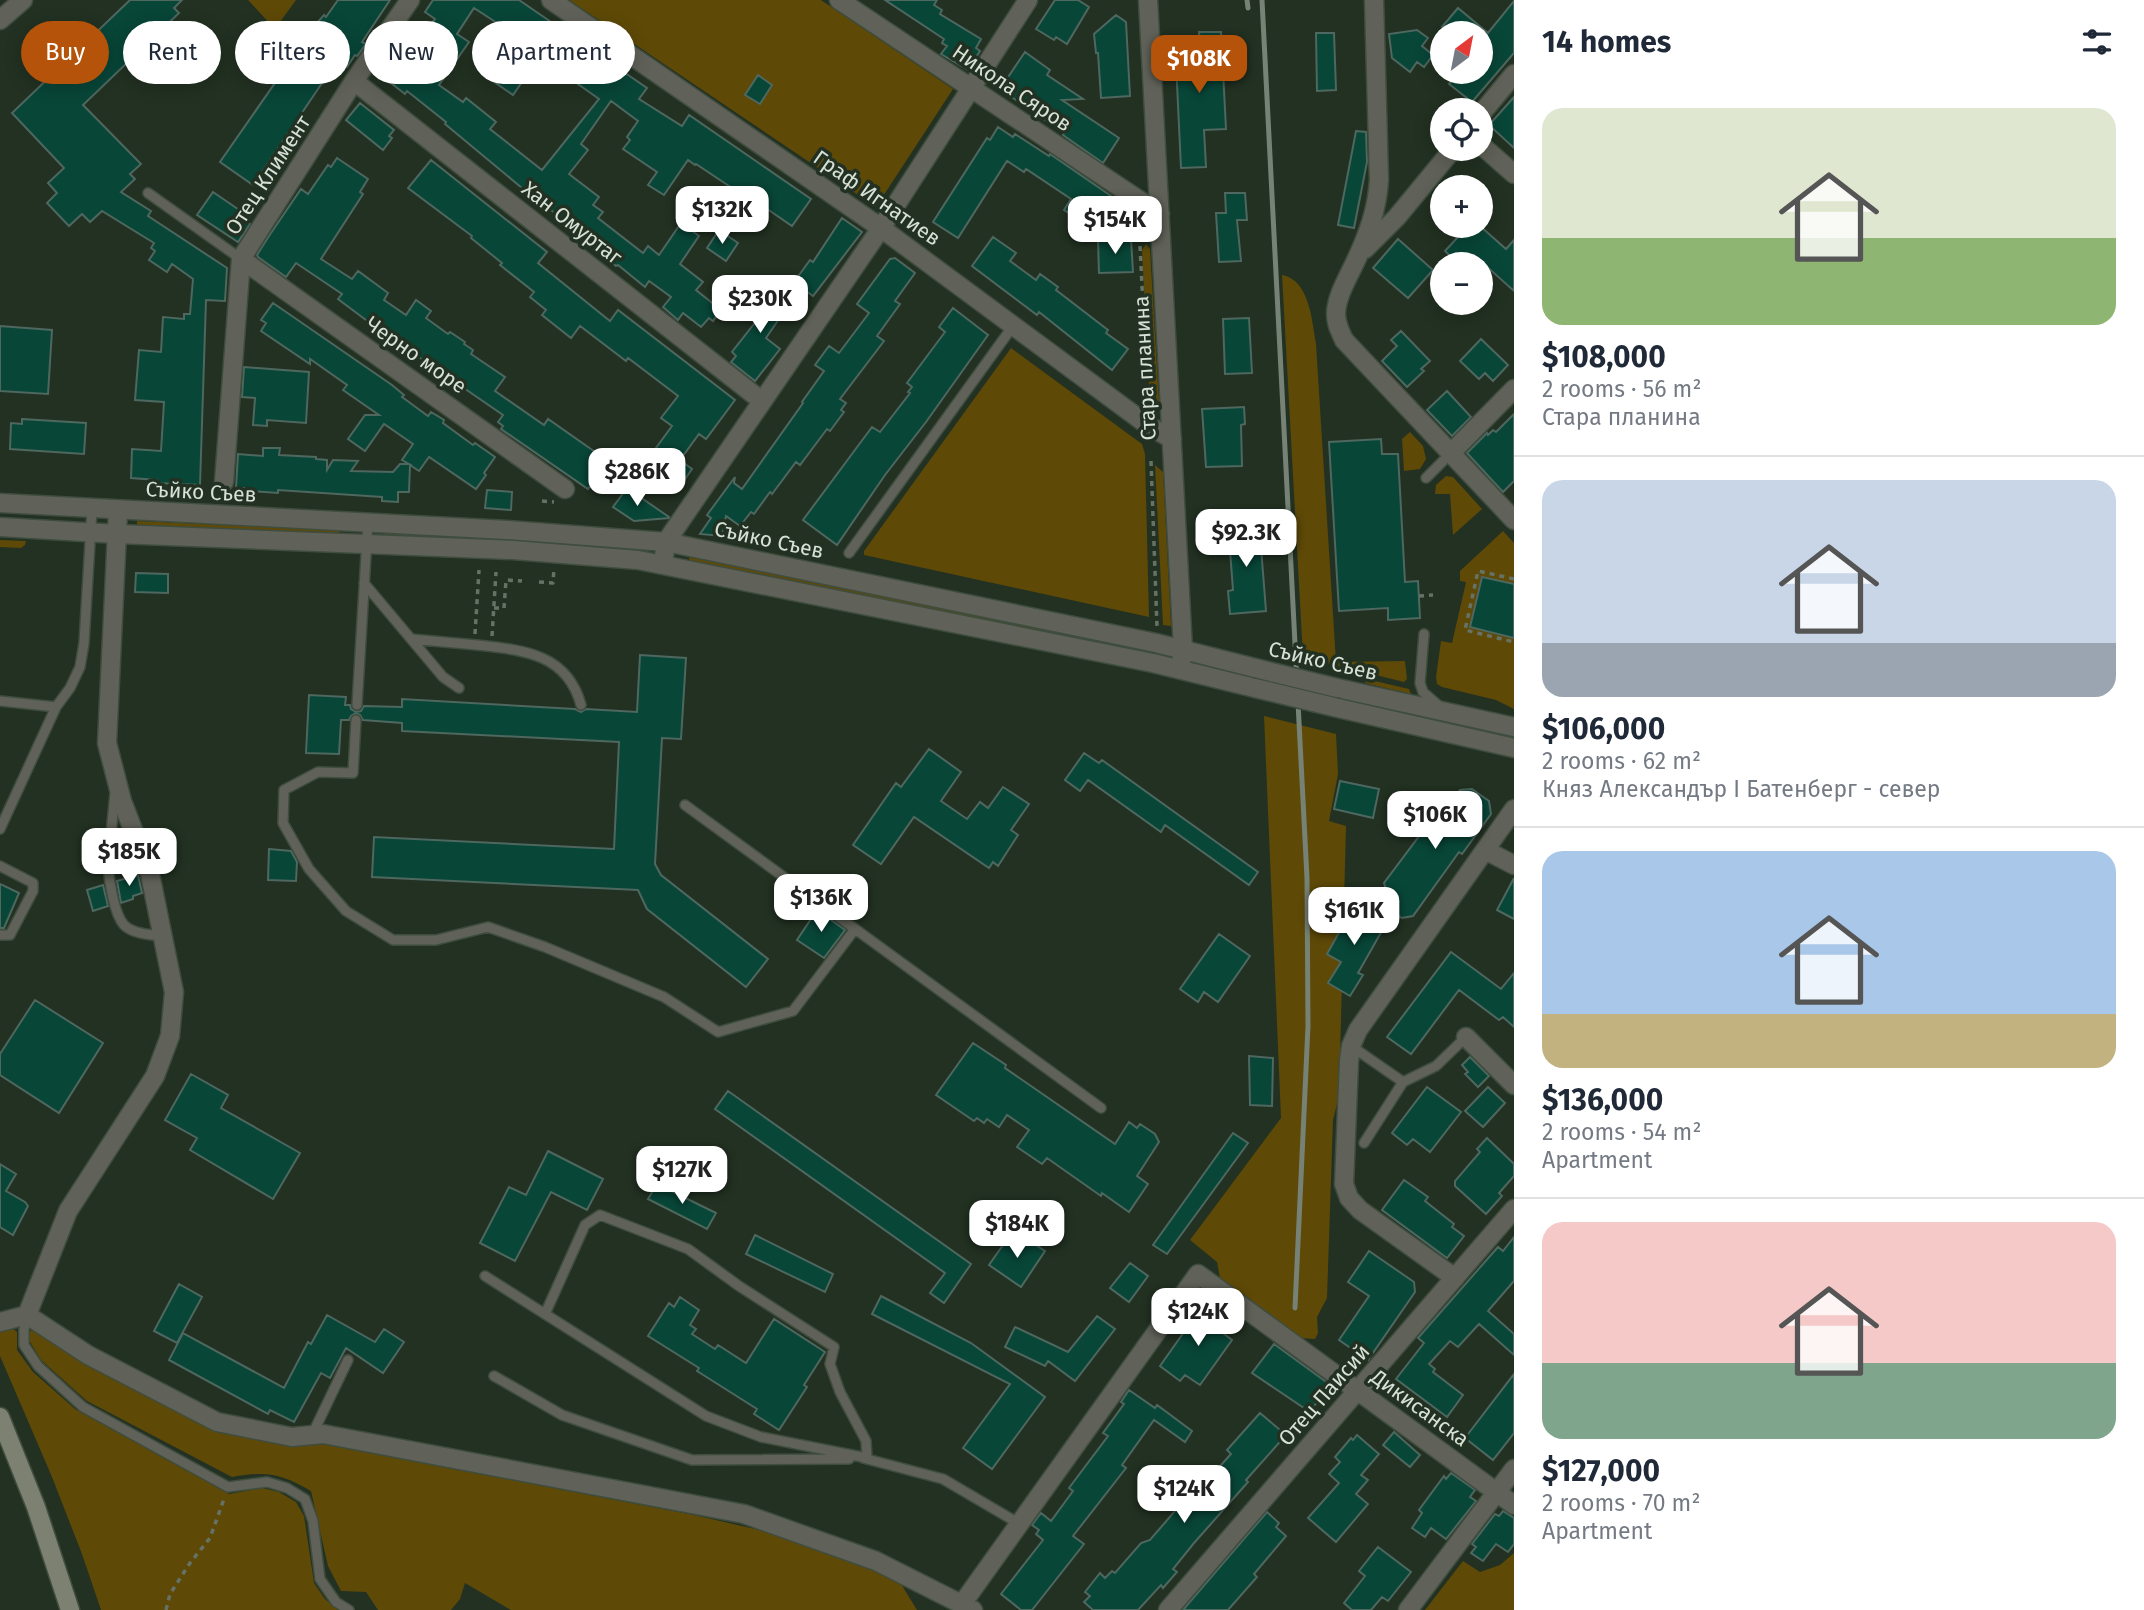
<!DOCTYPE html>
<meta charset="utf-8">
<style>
body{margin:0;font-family:"Fira Sans",sans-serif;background:#f2f2f3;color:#1f2937;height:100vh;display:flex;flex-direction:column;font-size:26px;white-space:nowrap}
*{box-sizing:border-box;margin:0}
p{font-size:23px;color:#747a83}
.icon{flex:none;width:38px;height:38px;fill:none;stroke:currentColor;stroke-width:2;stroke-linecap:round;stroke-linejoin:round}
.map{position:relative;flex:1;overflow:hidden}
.drawer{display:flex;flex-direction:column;background:#fff;width:630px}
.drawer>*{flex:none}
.hud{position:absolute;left:21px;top:21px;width:665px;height:63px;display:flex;gap:14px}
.needle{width:46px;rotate:32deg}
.buttons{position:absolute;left:1430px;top:21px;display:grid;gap:14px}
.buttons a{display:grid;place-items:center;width:63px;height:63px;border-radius:50%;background:#fff;box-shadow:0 4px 18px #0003;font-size:35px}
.price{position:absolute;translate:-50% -60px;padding:0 16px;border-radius:14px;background:#fff;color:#222;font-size:23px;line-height:46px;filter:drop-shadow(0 2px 4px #0008)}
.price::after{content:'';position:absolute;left:50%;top:42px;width:21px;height:16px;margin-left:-10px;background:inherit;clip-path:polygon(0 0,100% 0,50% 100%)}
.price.on{background:#b45309;color:#fff}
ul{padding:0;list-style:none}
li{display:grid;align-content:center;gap:14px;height:371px;padding:0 28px}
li+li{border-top:2px solid #e0e1e3}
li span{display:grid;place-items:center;height:217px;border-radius:21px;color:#555}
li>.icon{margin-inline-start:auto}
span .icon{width:126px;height:126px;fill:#fffc;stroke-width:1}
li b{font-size:30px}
h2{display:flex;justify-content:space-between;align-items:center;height:84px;padding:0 28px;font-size:30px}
.pill{padding:0 24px;border-radius:32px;background:#fff;box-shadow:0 4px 18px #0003;font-size:24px;line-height:63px}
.pill.on{background:#b45309;color:#fff}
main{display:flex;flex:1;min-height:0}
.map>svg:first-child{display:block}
.green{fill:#5e4907}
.building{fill:#084638;stroke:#4e675f;stroke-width:2;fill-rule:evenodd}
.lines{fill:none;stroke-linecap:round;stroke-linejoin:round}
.service-casing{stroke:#3f4d3f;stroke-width:12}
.minor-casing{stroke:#3f4d3f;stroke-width:21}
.tertiary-casing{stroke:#3f4d3f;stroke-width:21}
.secondary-casing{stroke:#3f4d3f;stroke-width:21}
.path{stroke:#657265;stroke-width:3.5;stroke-dasharray:5 5;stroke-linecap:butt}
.service{stroke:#606259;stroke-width:9}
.minor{stroke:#606259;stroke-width:18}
.tertiary{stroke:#606259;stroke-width:18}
.secondary{stroke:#7d8172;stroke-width:18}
.rail{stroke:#768276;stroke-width:5}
.tertiary-bridge-casing{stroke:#3f4d3f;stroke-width:21;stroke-linecap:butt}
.tertiary-bridge{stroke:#606259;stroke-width:18}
.labels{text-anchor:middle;stroke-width:7;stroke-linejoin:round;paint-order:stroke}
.street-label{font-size:21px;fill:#d7e1d7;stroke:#223122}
</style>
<main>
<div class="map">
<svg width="1514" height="1610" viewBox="0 0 1514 1610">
<rect width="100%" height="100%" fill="#223122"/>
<path class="green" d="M248,0H296L275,29Z
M569,0H821L953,89L876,207Z
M1146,244L1150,249L1159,403H1150L1142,250Z
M1282,275C1310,280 1312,322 1316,344L1336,662L1405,661L1407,679L1404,682L1303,657Z
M1011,348L1142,444L1145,454L1149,617L864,555V551Z
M1410,432L1423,446L1426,459L1420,469L1404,471L1402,439Z
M1155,465L1163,472L1171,626L1163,625Z
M1446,476L1453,477L1482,509L1453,535L1450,494H1435L1436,485Z
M137,521L339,530L340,531L339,533L137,525Z
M384,531L536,539L634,549L633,551L536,543L384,535Z
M1503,531L1514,543V709L1496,700L1442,687L1437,684L1436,677L1441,641L1452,643L1466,582L1460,581V571Z
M0,540L26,541L25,545L21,548L0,547Z
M691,556L1151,650V651L1148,654L690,561L689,558Z
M1244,673L1514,734V740L1243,679L1242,676Z
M1366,679L1409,689L1411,694L1365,683Z
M1264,716L1336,734L1338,774L1329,821L1346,826L1339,1096L1333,1120L1327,1298L1317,1317L1318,1333L1315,1339L1300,1338L1220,1278L1217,1262L1190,1240L1281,1118Z
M33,1326L262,1439L329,1445L694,1515L768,1532L898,1579L917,1610H511L465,1583L460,1599L451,1610H378L366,1592L341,1591L328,1566L311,1491C280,1473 267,1471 232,1477L87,1401L41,1360L30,1342V1332Z
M11,1327L17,1332V1350L33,1372L75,1409L229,1494L262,1488L279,1492L296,1502L304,1516L314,1583L325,1599L338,1610H101L82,1554L52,1477L0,1356V1330Z
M1514,1553V1610H1425L1463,1561L1480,1572L1500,1565Z"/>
<path class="building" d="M130,0H182L174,8L179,13L83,105L141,164L130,174L135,179L121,192L151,211L148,216L227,268L225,301L206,300L200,485L157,483V480L131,478L132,449L161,451L164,402L135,400L139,350L161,352L163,317L184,319V314H190L193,279L172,264L167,272L149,260L155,251L151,248L154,243L102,211L90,222L82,214L69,226L47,203L57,193L48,183L64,168L12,113Z
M338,0H390L362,42L366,44L357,56L355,55L347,67L337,61L253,185L220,162L316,24L324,15L326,17Z
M433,0H519L647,88L639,99L682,126L689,115L811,199L792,226L760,204L759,206L696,164L695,165L688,160L664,195L648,185L657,172L623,149L630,140L627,137L638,121L611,101L581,144L588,150L569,174L599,197L593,205L603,212L598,218L643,253L648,246L659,255L681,223L699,236L680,264L703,282L696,290L721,310L713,321L709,318L701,327L683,313L678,320L663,307L671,297L649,281L645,287L618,265L616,266L597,251L600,247L528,193L445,124L446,122L407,91L405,94L391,83L398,74L396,73L435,19L425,12ZM474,8L500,25L477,58L493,70L514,39L599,99L542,170L490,129L496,122L466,98L463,102L439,85L469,42L457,34Z
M885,0H937L934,5L942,10L940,14L981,39L976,48L980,51L968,70L941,54L947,46L942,43L944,39Z
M1055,0H1078L1089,7L1067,44L1056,37L1054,40L1036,29Z
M1514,1V53L1472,102L1449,84L1460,72H1480V33H1449L1442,27L1458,8L1488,33Z
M1116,15L1126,22L1130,96L1101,98L1098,53H1096L1094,34Z
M1417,30L1428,38L1422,46L1433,55L1424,67L1417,62L1410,72L1392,58L1389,34Z
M1199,32H1221L1226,129L1204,130L1206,167L1181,168L1175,42L1200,41Z
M1316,33H1334L1336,90L1317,91Z
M1025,52L1050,70L1047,75L1083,99L1062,100L1119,138L1103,163L1063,135L1064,133L1000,89Z
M501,63L524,79L513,95L490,79Z
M758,75L772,85L760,104L745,95Z
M1514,97V148L1489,125Z
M360,103L394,130L389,136L392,138L383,150L346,120Z
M998,127L1013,137L1015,134L1049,156L1050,154L1114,198L1093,229L1064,210L1071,199L1026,169L1024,172L1007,161L958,238L933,222L987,138L990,140Z
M1356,131L1366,132L1367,162L1354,228L1338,225Z
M337,158L368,179L360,192L363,194L321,259L352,279L358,271L388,293L384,300L406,315L416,300L431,311L426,318L448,334L450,332L465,342L464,344L473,350L471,354L505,377L495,391L544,425L548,419L608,461L588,489L501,429L503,426L498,422L503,415L378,329L338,299L342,294L296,263L286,277L258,257L257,255L269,236L301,189L308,194L328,165L331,167Z
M431,160L547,252L538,263L610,321L618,310L735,400L706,439L699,434L680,460L692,469L676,492L642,467L672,426L661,418L678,396L628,358L626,361L580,326L571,338L542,315L546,310L530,297L534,292L500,265L502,263L471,238L472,236L408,188Z
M213,192L248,216L245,221L250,224L238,242L197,215Z
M1225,193H1245L1247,220H1237L1241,261L1219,262L1216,213H1226Z
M842,218L862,232L813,296L794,282L810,260L813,262Z
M1446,226H1480L1506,249L1514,240V291L1474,255L1466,264H1459L1445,251L1458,237Z
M719,230L738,243L726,261L707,248Z
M993,237L1016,253L1010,261L1036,280L1040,274L1058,287L1056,290L1108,330L1106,333L1128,349L1112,370L1039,312L1037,315L972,266Z
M1131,239L1133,272L1099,273L1098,240Z
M1398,239L1433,270L1408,298L1373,268Z
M895,258L915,273L895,301L900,304L877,336L884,341L840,399L846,403L841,410L844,412L830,431L827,429L800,465L796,462L772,494L770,492L754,514L751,512L740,526L726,516L722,536L700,534L711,518L707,515L735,477L734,483L742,489L803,403L802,402L824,371L815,365L829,346L839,353L869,313L857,304L890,259Z
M767,287L790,303L766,338L780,349L755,381L731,362L736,356L732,352L757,320L748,314Z
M273,303L392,385L404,395L402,397L428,416L431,412L444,420L443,423L473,445L475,443L495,457L484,473L486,475L476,489L429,457L419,471L410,465L409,492H398V502L382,501V497L278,490V493L250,491V488H236L238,454L263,456V448H280L279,455L316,457V459L327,460V470L333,460L358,461L351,471L393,472L400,464H409L402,460L413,444L384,424L365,451L348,439L365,415H379L343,390L347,385L310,359V364L261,331L266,323L261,320Z
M953,308L988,335L926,422L885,475L837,545L803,520L872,427L880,432L910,393L908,392L912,387L907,383L945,332L939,327Z
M1249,318L1252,373L1225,374L1223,319Z
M0,326L52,330L48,394L0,391Z
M1401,331L1430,361L1421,369L1424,371L1407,387L1382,361L1397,346L1391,340Z
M1481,339L1508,365L1493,381L1485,373L1479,379L1460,361Z
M244,367L309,372L306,423L267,420V426L253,425L255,398L242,397Z
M1447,391L1471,417L1452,436L1427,410Z
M1244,407L1245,424L1241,425L1242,466L1206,467L1202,409Z
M1514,414V481L1503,492L1467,453L1487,433L1488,435L1493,430L1496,432Z
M22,419L86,423L84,454L10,449L11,423L22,424Z
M1381,439L1382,454H1398L1405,582L1418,581L1420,618L1388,620V608L1339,611L1329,442Z
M627,488L669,517V518L634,521L613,507Z
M487,490L512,492L511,510L485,508Z
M1259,522L1266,611L1230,614L1228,591L1233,590L1228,524Z
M136,573L168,574V593L135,592Z
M1482,577L1514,584V638L1470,627Z
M640,655L686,658L681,739L662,738L655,864L661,875L768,959L746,987L647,909L638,890L372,877L374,837L614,849L619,742L402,731V723L363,720L360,715L356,713L351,716L349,720H341L339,754L306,753L309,695L346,697L345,705H350L351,709L356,712L361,711L364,706L402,707V699L575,709L581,712L586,709L637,712Z
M929,749L961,772L941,801L967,819L980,802L988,808L1003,787L1029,804L1011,830L1018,835L998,866L993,862L989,868L914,817L881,864L853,845L896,783L901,787Z
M1084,753L1099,763L1102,760L1258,872L1249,885L1165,825L1161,832L1088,780L1080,791L1065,780Z
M1340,781L1379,789L1373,818L1334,809Z
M1472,789L1489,801L1491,814L1462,854L1459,852L1413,916L1402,918L1386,908L1383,898L1387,892L1384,883L1450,795L1457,794L1460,790Z
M269,849L291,851L297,862L296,881L268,880Z
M138,875L142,893L133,896V899L121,903L117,881Z
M1514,878V919L1497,910Z
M0,884L19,893L4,928H0Z
M103,885L108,906L93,911L87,890Z
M1355,904L1387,922L1358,973L1363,975L1350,996L1328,983L1341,962L1327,954Z
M817,910L845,930L824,958L797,940Z
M1219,934L1250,956L1218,1002L1204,992L1198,1002L1180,989Z
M1451,952L1501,989L1514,973V1027L1503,1017L1499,1020L1459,990L1411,1054L1387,1037Z
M35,1000L103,1043L59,1113L0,1075V1054Z
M973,1043L1006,1065L1005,1068L1115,1144L1129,1122L1137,1128L1140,1124L1155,1134L1159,1142L1137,1176L1148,1184L1129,1212L1102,1193L1101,1196L1047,1158L1042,1164L1017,1147L1029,1130L1007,1115L999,1127L987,1119L984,1123L977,1118L974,1121L936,1095Z
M1249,1056L1273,1058L1272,1106L1250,1105Z
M1470,1057L1489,1076L1478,1087L1465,1074L1468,1072L1462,1065Z
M191,1074L228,1095L221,1108L300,1153L273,1199L190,1150L197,1138L165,1120Z
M1427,1087L1461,1112L1430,1152L1413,1139L1407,1145L1392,1133Z
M1488,1087L1505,1103L1483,1127L1465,1111Z
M728,1091L971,1264L944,1303L930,1293L945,1273L715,1109Z
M1233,1133L1248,1143L1167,1254L1153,1245Z
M1487,1138L1514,1164V1176L1499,1193L1502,1196L1486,1214L1455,1186V1181L1480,1152L1477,1149Z
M548,1151L603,1179L587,1210L551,1192L515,1261L480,1243L509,1187L526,1195Z
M0,1164L16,1174L6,1191L25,1202L28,1206L13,1235L0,1227Z
M1404,1180L1428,1197L1425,1201L1454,1224L1452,1227L1464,1236L1447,1258L1382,1210Z
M657,1184L716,1213L707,1229L648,1199Z
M755,1235L833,1274L825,1292L746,1254Z
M1010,1235L1022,1243L1025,1238L1045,1251L1021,1287L989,1265Z
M1514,1237V1281L1488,1311L1514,1334V1355L1479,1324L1458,1347L1450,1341L1429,1364L1435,1369L1433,1372L1463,1395L1447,1417L1396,1379L1424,1343L1418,1338L1498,1247L1503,1251Z
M1369,1251L1414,1282L1415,1292L1368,1360L1339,1340L1369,1296L1348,1282Z
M1130,1263L1148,1276L1129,1302L1110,1288Z
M179,1284L202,1297L177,1343L154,1331Z
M881,1296L971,1343L1045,1397L992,1469L963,1448L1010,1384L872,1314Z
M680,1297L699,1310L690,1325L696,1329L692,1334L715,1349L718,1345L746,1363L774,1319L825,1352L804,1385L807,1387L779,1430L754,1414L757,1409L697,1371L699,1368L648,1336L669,1303L674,1307Z
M1205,1308L1229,1325L1223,1333L1232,1340L1200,1385L1185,1375L1180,1381L1160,1366L1196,1315L1198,1317Z
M327,1315L375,1342L384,1329L404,1342L383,1373L346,1348L330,1378L321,1373L294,1422L270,1410L268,1414L169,1360L183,1333L284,1388L308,1342L311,1344Z
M1097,1316L1115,1329L1075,1381L1048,1361L1045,1366L1005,1347L1015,1327L1068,1352Z
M1274,1344L1329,1384L1310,1412L1252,1373Z
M1514,1374V1433L1493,1460L1465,1438Z
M1129,1390L1155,1408L1157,1405L1192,1431L1185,1442L1154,1420L1122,1465L1126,1468L1073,1536L1084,1544L1032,1610H1021L1001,1594L1043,1540L1036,1534L1039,1530L1032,1525L1041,1513L1051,1521L1073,1491L1069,1488L1108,1436L1103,1433L1124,1404L1121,1402Z
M1260,1413L1286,1435L1246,1480L1248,1482L1194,1543L1173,1569L1177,1572L1163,1588L1161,1585L1138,1610H1093L1084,1602L1090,1596L1085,1592L1100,1573L1105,1578L1112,1571L1115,1573L1141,1543L1150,1540L1199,1483L1202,1486L1231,1454L1227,1450Z
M1394,1432L1420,1455L1410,1467L1383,1445Z
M1357,1435L1379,1454L1361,1475L1368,1480L1356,1494L1368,1504L1336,1542L1308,1518L1339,1483L1329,1474L1340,1462L1335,1457L1351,1438L1353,1440Z
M1451,1473L1475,1490L1470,1497L1476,1501L1446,1539L1431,1528L1425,1537L1412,1528L1422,1513L1419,1510L1444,1476L1446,1479Z
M1503,1511L1514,1518V1544L1508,1552L1496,1544L1483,1561L1471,1553L1476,1547L1472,1544L1495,1514L1499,1516Z
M1267,1512L1279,1523L1276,1527L1286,1536L1254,1574L1257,1577L1228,1610H1183Z
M1378,1547L1411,1572L1388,1601L1382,1597L1371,1610H1352L1344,1603L1365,1576L1359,1571Z"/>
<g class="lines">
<g class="service-casing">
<path id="service" d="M148,193L241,259
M1426,478L1451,453
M849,553L1013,326
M364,583L443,677L459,688
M1424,634L1420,683L1423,692L1439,706
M411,639C433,641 455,643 477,645C522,650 567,653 581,705
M0,701L56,707
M357,705L368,522
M356,720L353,773L318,772L284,790L283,823L309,869L346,911L393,940H436L488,927L545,947L664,997L718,1032L793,1011L855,929
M115,793L108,865C109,880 114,914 124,925C133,934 151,935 162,936
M685,805L1101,1108
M0,829L56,707L70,688L80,667L84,643L92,509
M0,866L33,883V891L10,935H0
M1351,1046L1403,1082
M1364,1143L1403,1082L1436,1066L1466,1037
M485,1276L706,1416L761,1437L867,1458L866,1441L840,1392L830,1364L834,1347L739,1286L688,1249L600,1215L585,1225L545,1314
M27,1315L24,1330V1345L38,1366L83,1407L228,1487L267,1482L287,1488L305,1499L313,1521L320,1579L336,1602L349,1610
M494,1376L562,1415L692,1460L849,1459
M312,1435L348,1360
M863,1458L943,1479L1018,1523"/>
</g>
<g class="minor-casing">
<path id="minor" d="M551,0L881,228L1149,426L1172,439
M839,0L1160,214
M1148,0L1183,650L1180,669
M1374,0L1379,180C1377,209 1369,232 1357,258C1350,274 1336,296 1336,314C1336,324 1340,331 1344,340L1514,520
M0,20L23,0
M354,81L762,401
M1480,115L1514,74
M1480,144L1514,174
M1365,249L1397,217L1453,149
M241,259L565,489
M1451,453L1514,389
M224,482L241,259L354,81L410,0
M663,564L666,542L881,228L1028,0
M1485,850L1514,865
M1466,1037L1514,1085
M1455,1278L1360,1210L1349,1198L1344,1184L1349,1061L1351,1046L1358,1030L1514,809
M27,1315L68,1211L155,1076L170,1036L174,992L150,874L122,801L107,743L118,511
M0,1322L27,1315L88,1355L217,1422L292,1437L323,1434L744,1514L876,1561L973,1610
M962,1604L1198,1274L1514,1505
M1168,1610L1514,1209
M1408,1610L1514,1469"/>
</g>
<g class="tertiary-casing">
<path id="tertiary" d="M0,503L507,530L666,542L1156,643L1255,668
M0,527L117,534L513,550L638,560L1153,663L1255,688
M1337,688L1514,727
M1338,708L1514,748"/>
</g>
<g class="secondary-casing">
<path id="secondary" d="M0,1417L36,1507L70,1610"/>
</g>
<path class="path" d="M1140,246L1148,405
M1151,461L1157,627
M542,501L554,502
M1514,579L1478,571L1465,630L1514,642
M539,582L553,583L554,568
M1419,596L1433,595
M494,608H504L506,580L522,581
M475,634L479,570
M492,636L496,572
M166,1610L170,1594L190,1563L210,1538L224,1499"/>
<use href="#service" class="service"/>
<use href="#minor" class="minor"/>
<use href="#tertiary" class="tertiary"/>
<use href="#secondary" class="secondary"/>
<path class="rail" d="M1247,0L1248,8
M1262,0L1307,878L1308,1026L1295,1308"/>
<g class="tertiary-bridge-casing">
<path id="tertiary-bridge" d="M1255,668L1337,688
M1255,688L1338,708"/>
</g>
<use href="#tertiary-bridge" class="tertiary-bridge"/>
</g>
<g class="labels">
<g class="street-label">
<text transform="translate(1012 88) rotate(34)" y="7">Никола Сяров</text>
<text transform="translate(268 175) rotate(-57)" y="7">Отец Климент</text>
<text transform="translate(877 198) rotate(35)" y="7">Граф Игнатиев</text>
<text transform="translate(572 223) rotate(38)" y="7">Хан Омуртаг</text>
<text transform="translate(416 355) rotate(35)" y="7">Черно море</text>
<text transform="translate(1145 368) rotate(-93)" y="7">Стара планина</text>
<text transform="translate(201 492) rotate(3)" y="7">Съйко Съев</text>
<text transform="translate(769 540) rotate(12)" y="7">Съйко Съев</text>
<text transform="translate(1323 661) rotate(13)" y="7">Съйко Съев</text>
<text transform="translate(1324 1395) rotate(-49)" y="7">Отец Паисий</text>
<text transform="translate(1420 1408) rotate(36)" y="7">Дикисанска</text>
</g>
</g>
</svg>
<div class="buttons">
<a><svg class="needle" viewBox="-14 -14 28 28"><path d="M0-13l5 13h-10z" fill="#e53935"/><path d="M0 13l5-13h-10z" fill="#747a83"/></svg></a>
<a><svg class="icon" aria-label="locate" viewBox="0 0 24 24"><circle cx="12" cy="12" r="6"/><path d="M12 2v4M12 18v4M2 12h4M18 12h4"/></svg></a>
<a>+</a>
<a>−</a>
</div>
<b class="price on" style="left:1199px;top:95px">$108K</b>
<b class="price" style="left:722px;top:246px">$132K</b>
<b class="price" style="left:1115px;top:256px">$154K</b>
<b class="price" style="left:760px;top:335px">$230K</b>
<b class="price" style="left:637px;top:508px">$286K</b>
<b class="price" style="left:1246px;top:569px">$92.3K</b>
<b class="price" style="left:1435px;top:851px">$106K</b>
<b class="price" style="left:129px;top:888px">$185K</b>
<b class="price" style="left:821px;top:934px">$136K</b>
<b class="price" style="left:1354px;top:947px">$161K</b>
<b class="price" style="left:682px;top:1206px">$127K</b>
<b class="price" style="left:1017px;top:1260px">$184K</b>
<b class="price" style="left:1198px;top:1348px">$124K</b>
<b class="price" style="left:1184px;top:1525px">$124K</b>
<div class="hud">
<a class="pill on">Buy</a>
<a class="pill">Rent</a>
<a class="pill">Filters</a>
<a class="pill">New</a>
<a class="pill">Apartment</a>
</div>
</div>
<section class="drawer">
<h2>14 homes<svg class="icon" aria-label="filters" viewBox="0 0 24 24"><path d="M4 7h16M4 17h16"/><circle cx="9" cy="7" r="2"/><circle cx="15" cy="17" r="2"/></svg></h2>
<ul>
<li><span style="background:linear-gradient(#dfe7d0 60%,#8fb573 0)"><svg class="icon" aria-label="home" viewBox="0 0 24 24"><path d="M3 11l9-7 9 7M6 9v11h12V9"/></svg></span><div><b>$108,000</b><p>2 rooms · 56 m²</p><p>Стара планина</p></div></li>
<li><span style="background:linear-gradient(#c9d6e8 75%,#9aa5b1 0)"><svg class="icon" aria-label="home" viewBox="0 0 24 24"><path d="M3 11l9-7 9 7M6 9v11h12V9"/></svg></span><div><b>$106,000</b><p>2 rooms · 62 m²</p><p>Княз Александър I Батенберг - север</p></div></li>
<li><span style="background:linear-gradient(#a9c7e8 75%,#c2b280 0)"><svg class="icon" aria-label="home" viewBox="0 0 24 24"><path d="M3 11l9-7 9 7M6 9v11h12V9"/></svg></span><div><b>$136,000</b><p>2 rooms · 54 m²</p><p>Apartment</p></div></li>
<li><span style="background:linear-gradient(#f6c9c9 65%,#7fa58c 0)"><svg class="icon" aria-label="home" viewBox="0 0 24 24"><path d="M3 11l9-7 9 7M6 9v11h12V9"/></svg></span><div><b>$127,000</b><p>2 rooms · 70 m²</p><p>Apartment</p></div></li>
</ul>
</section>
</main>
